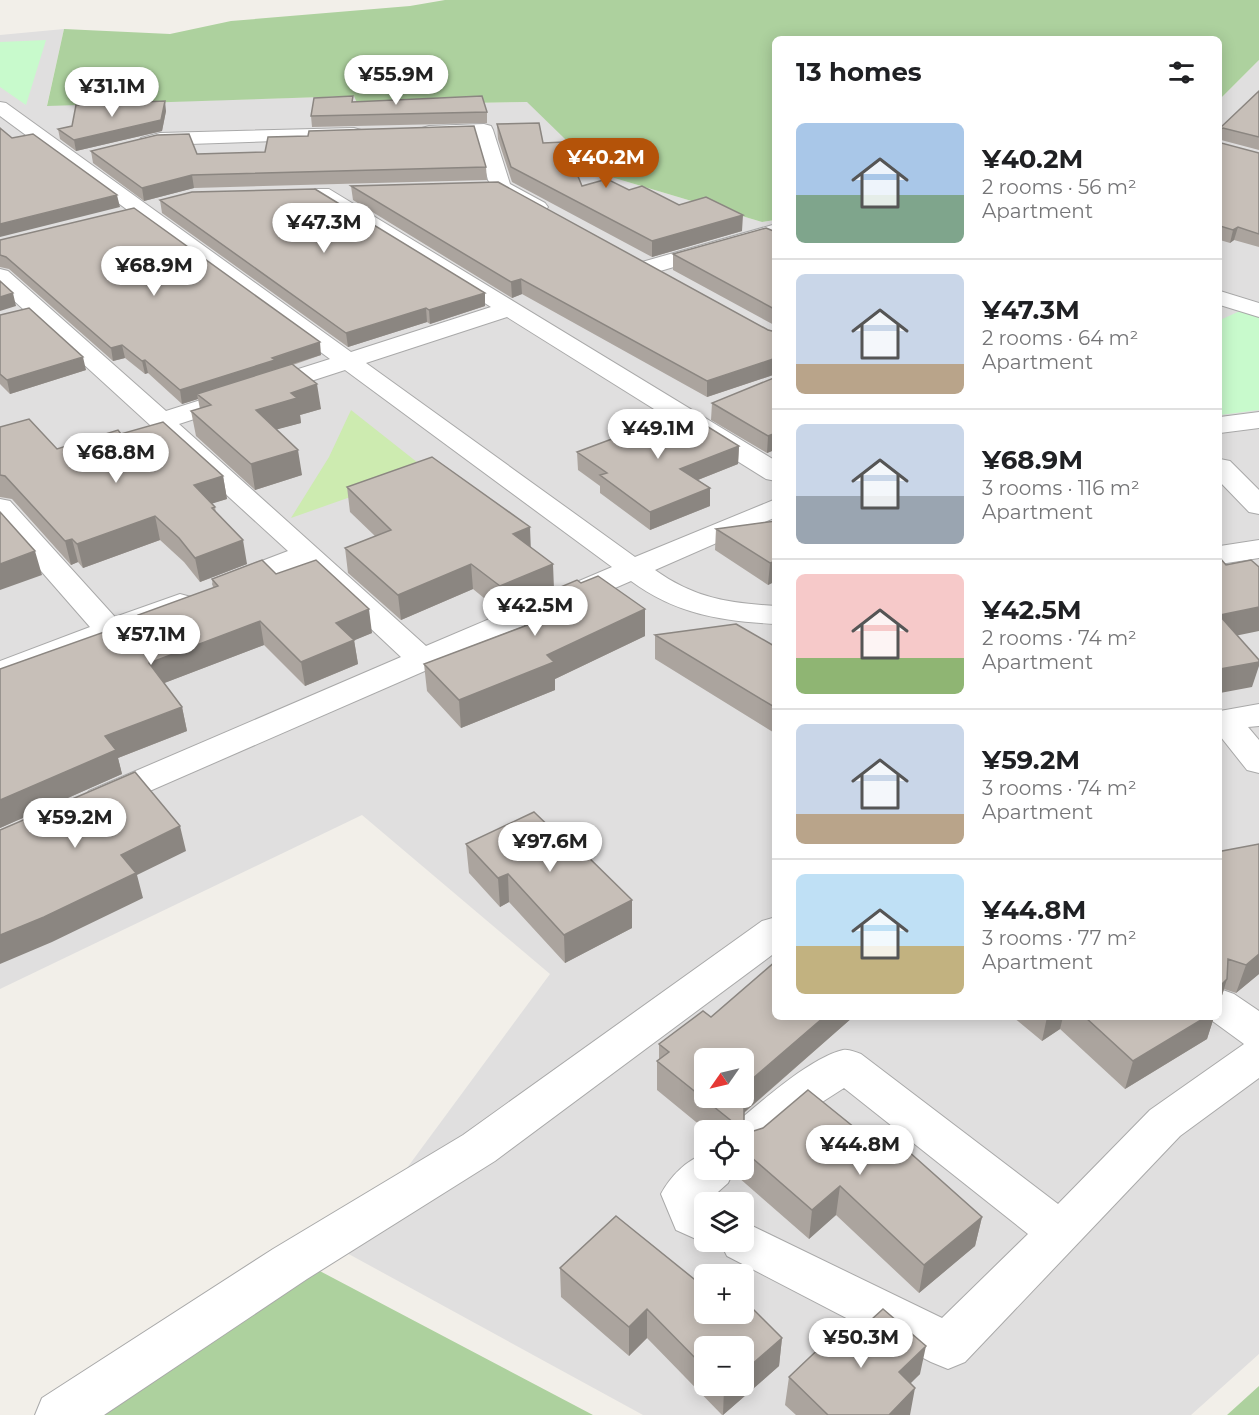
<!DOCTYPE html>
<meta charset="utf-8">
<style>
body{margin:0;font-family:Montserrat,sans-serif;background:#f6f6f6;color:#202124;height:100vh;display:flex;flex-direction:column;font-size:22px;white-space:nowrap}
*{box-sizing:border-box;margin:0}
p{font-size:20px;color:#757577}
.icon{flex:none;width:33px;height:33px;fill:none;stroke:currentColor;stroke-width:2;stroke-linecap:round;stroke-linejoin:round}
.map{position:relative;flex:1;overflow:hidden}
.panel{position:absolute;left:772px;top:36px;width:450px;height:984px;display:flex;flex-direction:column;background:#fff;border-radius:9px;box-shadow:0 3px 15px #0003}
.panel>*{flex:none}
.needle{width:39px;rotate:236deg}
.controls{position:absolute;left:694px;top:1048px;display:grid;gap:12px}
.controls a{display:grid;place-items:center;width:60px;height:60px;border-radius:9px;background:#fff;box-shadow:0 3px 15px #0003;font-size:30px}
.price{position:absolute;translate:-50% -51px;padding:0 14px;border-radius:21px;background:#fff;color:#222;font-size:20px;line-height:39px;filter:drop-shadow(0 2px 3px #0008)}
.price::after{content:'';position:absolute;left:50%;top:36px;width:18px;height:14px;margin-left:-9px;background:inherit;clip-path:polygon(0 0,100% 0,50% 100%)}
.price.on{background:#b45309;color:#fff}
ul{padding:0;list-style:none}
li{display:flex;align-items:center;gap:18px;height:150px;padding:0 24px}
li+li{border-top:2px solid #e0e0e0}
li span{display:grid;place-items:center;flex:none;width:168px;height:120px;border-radius:9px;color:#555}
li>.icon{margin-inline-start:auto}
span .icon{width:72px;height:72px;fill:#fffc;stroke-width:1}
li b{font-size:26px}
h2{display:flex;justify-content:space-between;align-items:center;height:72px;padding:0 24px;font-size:26px}
.map>svg:first-child{display:block}
.residential{fill:#e0dfdf;fill-rule:evenodd}
.grass{fill:#cdebb0}
.forest{fill:#add19e}
.park{fill:#c8facc}
.lines{fill:none;stroke-linecap:round;stroke-linejoin:round}
.minor-casing{stroke:#a9a9a9;stroke-width:2}
.minor{fill:#fff;fill-rule:evenodd}
.wall{fill:#aba49e;fill-rule:evenodd}
.shaded-wall{fill:#8b8681}
.building{fill:#c7bfb8;stroke:#8b8681;stroke-width:1.5}
</style>
<div class="map">
<svg width="1259" height="1415" viewBox="0 0 1259 1415">
<rect width="100%" height="100%" fill="#f2efe9"/>
<path class="residential" d="M64,29L47,105L355,96L358,105L528,102L601,174L762,222L775,220L776,1017H1220V99L1259,60V1354L1191,1415H643L345,1252L550,974L362,815L0,989V35ZM705,1059H744V1098H705ZM705,1131H744V1170H705ZM705,1203H744V1242H705ZM705,1275H744V1314H705ZM705,1347H744V1386H705Z"/>
<path class="grass" d="M351,410L427,470L291,518L329,457Z"/>
<path class="forest" d="M445,0H1259V60L1220,99V39H776L775,220L762,222L601,174L527,102L358,105L354,96L47,106L64,29L170,34L231,21L410,6Z
M316,1269L593,1415H94Z
M1259,1386V1415H1227Z"/>
<path class="park" d="M46,40L26,105L0,87V42Z
M1240,311L1259,317V410L1220,415V320Z"/>
<g class="lines">
<g class="minor-casing">
<path id="minor" d="M0,102L6,103L351,352L491,307L315,197L312,193L315,189H329L776,461V481L766,479L507,317L366,363L635,557L776,499V517L655,570C694,598 728,603 776,606V624C720,621 676,614 631,581L113,807L101,811L89,807L83,799L89,791L401,657L304,566L239,590L228,593L217,590L213,584L217,578L288,551L0,288V269L8,271L166,411L330,359L0,116ZM345,370L612,567L426,646L179,424Z
M484,124L491,126L493,130L510,184L545,203L548,207L545,211L538,213L531,211L496,192L488,180L476,136L429,138L422,136L420,132L422,128L429,126Z
M354,128L361,130L363,134L361,138L160,145L148,148L141,146L139,142L141,138L160,133Z
M776,224V237L650,274L642,272L639,267L642,262Z
M1220,291L1259,303V317L1220,305Z
M1259,412V428L1220,433V417Z
M1220,459L1230,461L1259,490V514L1249,512L1220,482Z
M0,499L10,501L115,617L180,594L191,597L195,603L191,609L0,682V661L90,627L0,524Z
M1259,540V558L1220,564V546Z
M1259,704V726L1248,727L1259,740V773L1247,770L1220,736V711Z
M776,917V952L495,1161L307,1279L104,1415H35L42,1398L273,1249L463,1135L762,921Z
M1220,989L1234,994L1259,1011V1078L1180,1136L965,1362L948,1369L931,1362L727,1256L720,1242H744V1222L942,1318L1028,1234L844,1088L816,1106L759,1155L744,1160V1131H728L729,1129C756,1106 809,1058 843,1050C849,1049 855,1052 861,1054L1058,1204L1150,1110L1244,1044L1207,1017H1220Z
M705,1154V1170H734L728,1183L709,1200L710,1203H705V1242H708L705,1243L676,1230L661,1194C670,1177 686,1160 705,1154Z"/>
</g>
<use href="#minor" class="minor"/>
</g>
<path class="wall" d="M1259,91V150L1221,140V143L1259,153V247L1234,240L1230,243L1220,240V128Z
M353,96V102L487,112V123L312,127L311,116Z
M166,111L162,131L76,151L60,139L58,129L72,126Z
M497,124L543,143L582,186L629,190L679,205L742,231L652,257L512,182L498,139Z
M91,151L197,154L486,167L487,180L194,188L144,201L93,163Z
M351,186L776,332V374L707,397L522,294L512,298L353,200Z
M160,200L485,306L430,324L427,322L348,347L162,213Z
M776,232V326L673,270V254Z
M0,240L321,355L293,365L321,409L300,415L301,423L277,429L302,475L255,490L196,436L191,411L200,409L198,399L182,404L148,373L145,374L125,358L113,361L9,269L0,267Z
M0,315L86,370L10,394L0,384Z
M776,377V453L772,451L767,453L711,420L712,403Z
M0,427L57,449L121,434L223,476L227,499L212,503L215,507L216,513L247,564L200,582L184,562L160,540L83,568L78,562L71,565L12,499L0,497Z
M739,446L738,464L698,480L710,488V506L650,530L600,493V486L578,470L577,452Z
M347,487L531,548L554,589L501,612L473,589L401,620L348,573L345,548L375,536L350,512Z
M776,521V581L768,585L715,550L716,529Z
M276,574L372,633L354,640L358,664L305,686L264,645L164,683L182,707L187,731L118,758L122,774L0,828V669L139,620L138,615L213,588L212,579Z
M581,583L645,609V636L555,679V690L461,728L427,691L424,664L524,626L523,603Z
M655,635L776,647V734L655,659Z
M466,844L582,858L632,900V928L565,963L509,902L500,907L469,873Z
M1220,853L1259,974L1236,993L1224,989L1220,1002Z
M711,1017H853L744,1113V1131H707L657,1090V1061L659,1060V1044Z
M1013,1017H1214L1207,1039L1125,1089L1060,1029L1042,1041Z
M747,1133L896,1161L982,1217L975,1246L919,1293L836,1215L809,1239L738,1177L739,1170H744V1145L746,1143Z
M560,1268L699,1283L782,1338L779,1366L723,1415H722L647,1338L629,1356L561,1297ZM705,1347L744,1386H705Z
M860,1330L920,1374L910,1383V1415H796L785,1405L789,1377Z"/>
<path class="shaded-wall" d="M165,101L166,111L162,131L76,151L74,140Z
M192,175L194,188L144,201L142,188Z
M117,195L120,207L0,237V224Z
M743,215L742,231L652,257V241Z
M1238,227L1234,240L1230,243L1233,230Z
M521,279L522,294L512,298L511,282Z
M13,293L16,306L0,311V297Z
M485,293V306L430,324L429,310Z
M426,308L427,322L348,347L346,333Z
M320,342L321,355L197,394L198,399L182,404L180,390Z
M122,345L125,358L113,361L111,348Z
M83,357L86,370L10,394L7,380Z
M776,358V374L707,397V381Z
M145,360L148,373L145,374L142,361Z
M317,384L321,409L300,415L301,423L260,434L256,410L291,393Z
M773,434L772,451L767,453L768,436Z
M739,446L738,464L680,487V469Z
M298,450L302,475L255,490L251,464Z
M223,476L227,499L198,508L194,485Z
M710,488V506L650,530V512Z
M155,516L160,540L83,568L77,544Z
M530,527L531,552L513,534Z
M72,539L78,562L71,565L65,541Z
M243,540L247,564L200,582L195,558Z
M35,551L42,575L0,590V564Z
M776,561V581L768,585L770,563Z
M471,564L473,589L401,620L398,595Z
M553,564L554,589L501,612L500,586Z
M1259,607V631L1220,639V615Z
M369,609L372,633L348,643L354,640L358,664L305,686L301,662L336,623Z
M645,609V636L555,679V690L461,728L459,700L547,655Z
M260,621L264,645L154,687L149,663Z
M1259,662V666L1252,687L1220,693V669Z
M182,707L187,731L118,758L122,774L0,828V800L105,736Z
M180,826L186,851L137,875L143,898L52,942L0,964V935L121,855Z
M508,874L509,902L500,907L498,878Z
M632,900V928L565,963L564,935Z
M1259,954V974L1236,993L1246,965Z
M1227,979L1220,1002V986Z
M824,1017H853L733,1122L728,1118L729,1098H744V1086Z
M1047,1017H1063L1060,1029L1042,1041Z
M1197,1017H1214L1207,1039L1125,1089L1133,1061Z
M840,1186L836,1215L809,1239L812,1210Z
M982,1217L975,1246L919,1293L924,1265Z
M647,1309V1338L629,1356V1327Z
M782,1338L779,1366L723,1415L724,1388L727,1386H744V1371Z
M926,1346L920,1374L894,1400L899,1372Z
M915,1388L910,1415H889Z"/>
<path class="building" d="M1259,91V137L1223,128L1220,130L1221,143L1259,153V234L1238,227L1233,230L1220,226V128Z
M353,96L352,102L482,96L487,112L311,116L314,98Z
M165,101L161,120L74,140L58,129L72,126L76,105Z
M539,123L543,143L564,142L582,186L607,179L629,190L642,186L679,205L706,197L743,215L652,241L511,167L497,124Z
M474,126L486,167L192,175L142,188L91,151L157,135L189,134L197,154L265,152L268,137L308,136L309,131Z
M0,128L12,138L33,134L117,195L0,224Z
M498,182L768,330L776,332V358L707,381L521,279L511,282L351,186Z
M315,189L485,293L429,310L426,308L346,333L160,200L192,192Z
M134,208L320,342L272,358L275,360L180,390L145,360L142,361L122,345L111,348L6,257L0,255V240Z
M766,228L776,232V310L673,254Z
M0,281L13,293L0,297Z
M29,308L83,357L7,380L0,374V315Z
M292,364L317,384L291,393L297,398L256,410L298,450L251,464L191,411L211,405L197,394Z
M776,377V435L773,434L768,436L712,403Z
M684,412L739,446L680,469L710,488L650,512L600,475L607,473L577,452Z
M29,419L57,449L118,430L121,434L163,422L223,476L194,485L215,507L212,508L243,540L195,558L179,538L155,516L77,544L72,539L65,541L5,476L0,475V427Z
M432,457L530,527L513,534L553,564L500,586L471,564L398,595L345,548L391,530L347,487Z
M0,512L35,551L0,564Z
M776,521V561L770,563L716,529Z
M1220,558L1226,565L1251,560L1259,567V607L1220,615Z
M262,560L276,574L316,560L369,609L336,623L354,640L301,662L260,621L149,663L182,707L105,736L116,750L0,800V669L141,619L138,615L218,586L212,579Z
M598,576L645,609L547,655L554,662L459,700L424,664L533,623L530,620L539,616L523,603L577,580L581,583Z
M1220,616L1259,660V662L1220,669Z
M736,624L776,647V708L655,635Z
M135,772L180,826L121,855L136,873L44,917L0,935V830Z
M534,812L582,858L587,856L632,900L564,935L508,874L498,878L466,844Z
M1259,844V954L1246,965L1228,959L1227,979L1220,986V853L1222,851Z
M776,961V1017H824L744,1086V1059H705V1098H730L728,1104H744V1131L657,1061L669,1052L659,1044L703,1011L711,1017Z
M1085,1017H1206L1133,1061Z
M808,1090L896,1161L908,1151L982,1217L924,1265L840,1186L812,1210L744,1151V1145L753,1138L747,1133L763,1128Z
M616,1216L699,1283L705,1277V1314H744V1300L782,1338L744,1371V1347H705V1368L647,1309L629,1327L560,1268Z
M714,1270L719,1275H708Z
M883,1309L926,1346L899,1372L915,1388L889,1415H828L789,1377L849,1320L860,1330Z"/>
</svg>
<div class="controls">
<a><svg class="needle" viewBox="-14 -14 28 28"><path d="M0-13l5 13h-10z" fill="#e53935"/><path d="M0 13l5-13h-10z" fill="#757577"/></svg></a>
<a><svg class="icon" aria-label="locate" viewBox="0 0 24 24"><circle cx="12" cy="12" r="6"/><path d="M12 2v4M12 18v4M2 12h4M18 12h4"/></svg></a>
<a><svg class="icon" aria-label="layers" viewBox="0 0 24 24"><path d="M12 4l9 5-9 5-9-5zM3 14l9 5 9-5"/></svg></a>
<a>+</a>
<a>−</a>
</div>
<b class="price" style="left:396px;top:106px">¥55.9M</b>
<b class="price" style="left:112px;top:118px">¥31.1M</b>
<b class="price on" style="left:606px;top:189px">¥40.2M</b>
<b class="price" style="left:324px;top:254px">¥47.3M</b>
<b class="price" style="left:154px;top:297px">¥68.9M</b>
<b class="price" style="left:658px;top:460px">¥49.1M</b>
<b class="price" style="left:116px;top:484px">¥68.8M</b>
<b class="price" style="left:535px;top:637px">¥42.5M</b>
<b class="price" style="left:151px;top:666px">¥57.1M</b>
<b class="price" style="left:75px;top:849px">¥59.2M</b>
<b class="price" style="left:550px;top:873px">¥97.6M</b>
<b class="price" style="left:860px;top:1176px">¥44.8M</b>
<b class="price" style="left:861px;top:1369px">¥50.3M</b>
<section class="panel">
<h2>13 homes<svg class="icon" aria-label="filters" viewBox="0 0 24 24"><path d="M4 7h16M4 17h16"/><circle cx="9" cy="7" r="2"/><circle cx="15" cy="17" r="2"/></svg></h2>
<ul>
<li><span style="background:linear-gradient(#a9c7e8 60%,#7fa58c 0)"><svg class="icon" aria-label="home" viewBox="0 0 24 24"><path d="M3 11l9-7 9 7M6 9v11h12V9"/></svg></span><div><b>¥40.2M</b><p>2 rooms · 56 m²</p><p>Apartment</p></div></li>
<li><span style="background:linear-gradient(#c9d6e8 75%,#b9a48a 0)"><svg class="icon" aria-label="home" viewBox="0 0 24 24"><path d="M3 11l9-7 9 7M6 9v11h12V9"/></svg></span><div><b>¥47.3M</b><p>2 rooms · 64 m²</p><p>Apartment</p></div></li>
<li><span style="background:linear-gradient(#c9d6e8 60%,#9aa5b1 0)"><svg class="icon" aria-label="home" viewBox="0 0 24 24"><path d="M3 11l9-7 9 7M6 9v11h12V9"/></svg></span><div><b>¥68.9M</b><p>3 rooms · 116 m²</p><p>Apartment</p></div></li>
<li><span style="background:linear-gradient(#f6c9c9 70%,#8fb573 0)"><svg class="icon" aria-label="home" viewBox="0 0 24 24"><path d="M3 11l9-7 9 7M6 9v11h12V9"/></svg></span><div><b>¥42.5M</b><p>2 rooms · 74 m²</p><p>Apartment</p></div></li>
<li><span style="background:linear-gradient(#c9d6e8 75%,#b9a48a 0)"><svg class="icon" aria-label="home" viewBox="0 0 24 24"><path d="M3 11l9-7 9 7M6 9v11h12V9"/></svg></span><div><b>¥59.2M</b><p>3 rooms · 74 m²</p><p>Apartment</p></div></li>
<li><span style="background:linear-gradient(#bfe0f5 60%,#c2b280 0)"><svg class="icon" aria-label="home" viewBox="0 0 24 24"><path d="M3 11l9-7 9 7M6 9v11h12V9"/></svg></span><div><b>¥44.8M</b><p>3 rooms · 77 m²</p><p>Apartment</p></div></li>
</ul>
</section>
</div>
